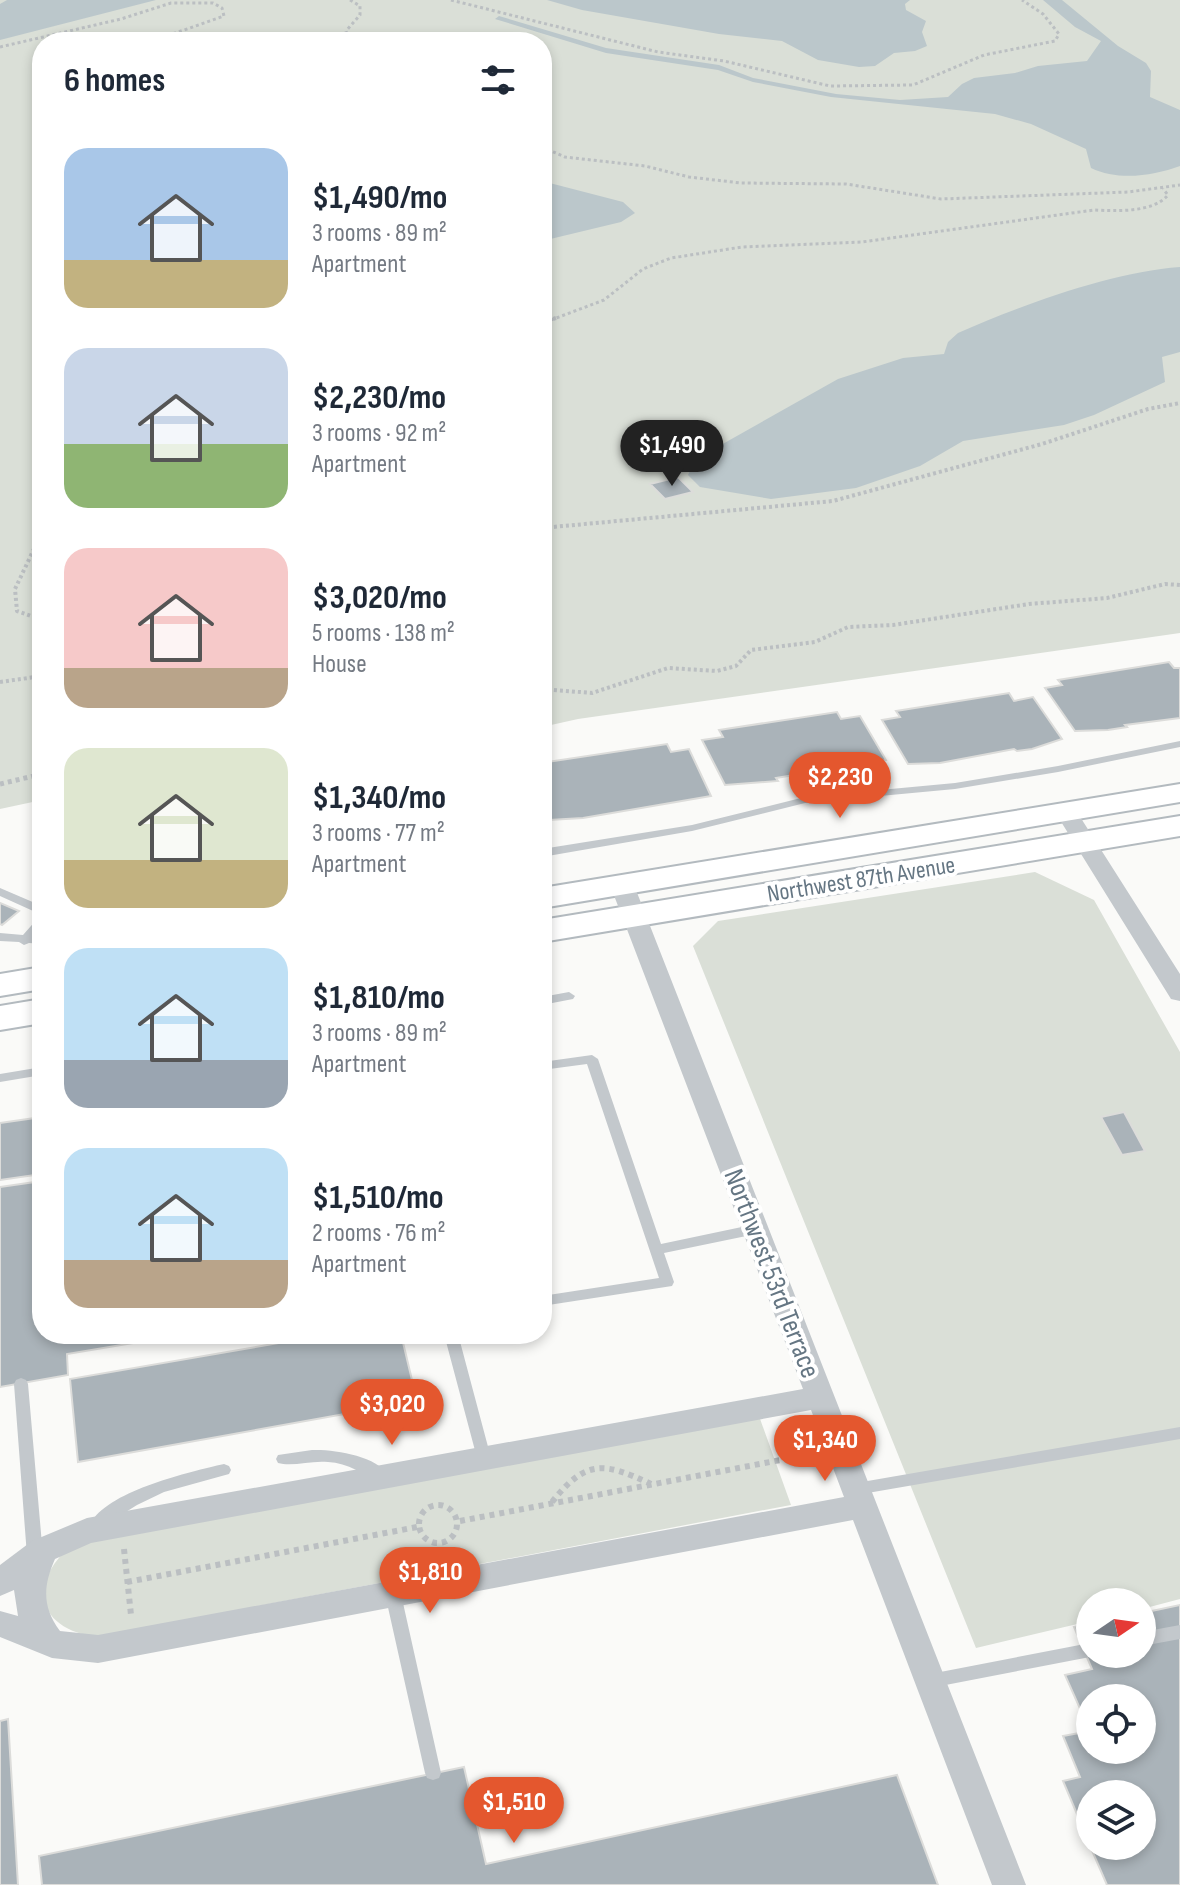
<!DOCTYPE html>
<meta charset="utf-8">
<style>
body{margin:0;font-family:"Sofia Sans Condensed",sans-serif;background:#f6f6f7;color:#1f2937;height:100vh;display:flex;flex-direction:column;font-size:30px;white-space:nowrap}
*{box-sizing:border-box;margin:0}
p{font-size:26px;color:#747a83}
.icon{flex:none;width:44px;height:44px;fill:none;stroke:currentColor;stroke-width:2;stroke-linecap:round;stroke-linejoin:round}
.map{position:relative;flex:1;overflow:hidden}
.drawer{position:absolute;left:32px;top:32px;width:520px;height:1312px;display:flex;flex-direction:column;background:#fff;border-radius:32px;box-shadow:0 4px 12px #0003}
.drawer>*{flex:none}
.needle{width:52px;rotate:77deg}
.controls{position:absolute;left:1076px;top:1588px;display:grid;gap:16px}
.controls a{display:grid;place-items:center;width:80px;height:80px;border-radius:50%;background:#fff;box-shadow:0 4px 12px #0003;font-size:40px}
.price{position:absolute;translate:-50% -68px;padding:0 18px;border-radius:28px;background:#e4572e;color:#fff;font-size:26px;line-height:52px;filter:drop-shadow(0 2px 4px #0008)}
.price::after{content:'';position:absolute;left:50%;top:48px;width:24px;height:18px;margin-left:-12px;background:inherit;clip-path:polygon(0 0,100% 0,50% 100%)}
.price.current{background:#222;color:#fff}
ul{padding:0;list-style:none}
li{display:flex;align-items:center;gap:24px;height:200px;padding:0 32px}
li span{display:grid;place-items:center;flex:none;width:224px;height:160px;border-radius:24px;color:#555}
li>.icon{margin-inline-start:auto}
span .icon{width:96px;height:96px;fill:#fffc;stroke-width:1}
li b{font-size:34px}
h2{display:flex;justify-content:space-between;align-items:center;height:96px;padding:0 32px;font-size:34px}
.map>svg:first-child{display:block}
.green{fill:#dadfd7}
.water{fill:#bbc7cb}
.building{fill:#aab3b9;stroke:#dcdcda;stroke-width:2;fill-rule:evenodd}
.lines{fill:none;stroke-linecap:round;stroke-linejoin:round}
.secondary-casing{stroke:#b3babf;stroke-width:4}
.path-far3{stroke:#bbbfc2;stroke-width:3;stroke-dasharray:3 3;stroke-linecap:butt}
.path-far2{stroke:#bbbfc2;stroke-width:4;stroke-dasharray:3 3;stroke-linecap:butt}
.path-far1{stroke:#bbbfc2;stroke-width:5;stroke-dasharray:4 4;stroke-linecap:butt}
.path{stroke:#bbbfc2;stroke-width:6;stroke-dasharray:5 5;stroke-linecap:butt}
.service{fill:#c3c8cc;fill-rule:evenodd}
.minor{fill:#c3c8cc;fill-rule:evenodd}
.secondary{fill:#fff;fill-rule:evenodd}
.labels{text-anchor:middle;stroke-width:8;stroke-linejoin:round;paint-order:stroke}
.street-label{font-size:24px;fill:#657683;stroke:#fff}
.near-street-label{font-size:28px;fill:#657683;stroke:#fff}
</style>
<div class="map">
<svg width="1180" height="1885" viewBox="0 0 1180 1885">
<rect width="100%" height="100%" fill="#fafaf8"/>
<path class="green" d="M0,0H1180V633L578,719L542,727V42H42V800L0,809Z
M1035,872L1094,900L1180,1052V1599L1142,1609V1602H1090V1621L976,1648L693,946L718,921Z
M759,1416L791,1505L95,1637C35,1627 28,1582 72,1545Z"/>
<path class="water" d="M7,0H156L0,40V4Z
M547,0H910L905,4L906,10L926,21L922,32L927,46L915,51L894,53L875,66L859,67L818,60L782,41L719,34L582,10Z
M1043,0H1062L1118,46L1146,63L1151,71L1150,97L1180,110V166C1153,176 1118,181 1091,168L1086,149L1031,124L995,114L831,97L753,82L718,70L606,53L495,19L499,16L606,48L719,65L753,78L836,94L900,100L948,97L962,84L974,78L1015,73L1038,66L1087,61L1101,41L1075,27Z
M542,181L623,202L635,213L621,222L542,241Z
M1180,267V352L1162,357L1165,382L1094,415L1064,425L963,441L920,466L856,488L771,499L700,487L688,475L696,459L838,379L903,358L944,354L948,342L958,333C1021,305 1112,272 1180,267Z"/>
<path class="building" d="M678,477L693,492L665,499L650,484Z
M1169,662L1174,668H1180V718L1125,725L1127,727L1108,730L1075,731L1045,688L1062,685L1058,680Z
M1009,693L1014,701L1033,697L1062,739L1032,749L1017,751L1014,749L940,763L908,764L882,720L900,717L896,711Z
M837,712L841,719L860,716L886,760L838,772L836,768L776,778L778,781L725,785L702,740L723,737L719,730Z
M667,744L671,752L689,749L711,796L583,818L549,820L542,804V767L548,766L547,762Z
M0,903L19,911L2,925L0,924Z
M1124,1112L1145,1151L1122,1155L1101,1117Z
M42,1117V1174L0,1180V1123Z
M42,1181V1334H187L67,1354L68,1375L0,1387V1187Z
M331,1334H401L417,1401L78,1462L70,1379Z
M1180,1605V1885H1107L1090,1846H1142V1794H1090V1845L1063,1781L1080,1777L1063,1736L1090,1731L1065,1675L1092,1669L1074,1627L1090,1624V1654H1142V1613ZM1090,1698H1142V1750H1090Z
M8,1719L18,1885H0V1721Z
M464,1767L486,1864L897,1775L938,1885H42L39,1856Z"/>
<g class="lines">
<g class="secondary-casing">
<path id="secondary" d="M1180,784V802L542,908V888Z
M1180,816V836L542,942V920Z
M42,967V989L0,996V974Z
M42,999V1023L0,1030V1006Z"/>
</g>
<path class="path-far3" d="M350,0L360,6V15L346,31L347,35L361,42
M451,0L658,52L724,61L830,86L913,85L984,55L1055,41L1059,34L1043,14L1022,0
M0,47L121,19L171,3H213L222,8L224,16L164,37L165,42
M542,147L565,157L645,166L689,177L741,183L846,184L941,199L1128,192L1180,185
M551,320L604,300L643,269L671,258L742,247L862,242L1094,210C1116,211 1153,213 1168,195L1163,189"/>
<path class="path-far2" d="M542,323L556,318
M542,528L833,501L1042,444L1148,409L1180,403
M42,532L15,589L17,611L42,620
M0,682L42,676
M542,689L592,693L668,668L717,671L736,666L751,650L815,642L848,627L893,625L1029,604L1107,598L1165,584L1180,585"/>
<path class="path-far1" d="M0,784L42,774"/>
<path class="path" d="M552,1502C586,1459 604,1462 651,1484
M419 1524a19 19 0 1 1 38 0a19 19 0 1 1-38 0Z
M460,1521L791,1458
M124,1549L131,1615
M127,1582L417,1527"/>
<path class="service" d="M1180,741V747L1058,772L955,789L805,803L692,831L542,857V849L692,825L805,797L955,783L1058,766Z
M0,888L42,906V915L0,896Z
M42,917V928L35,936H42V944L29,943L24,945L19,942L0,941V933L23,935L38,918Z
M569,992L575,996L573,999L542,1005V997Z
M592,1055L598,1059L661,1244L756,1224L761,1225L763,1229L761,1233L756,1234L664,1253L674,1282L672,1286L542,1306V1296L659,1278L587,1064L542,1070V1062Z
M42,1067V1075L0,1082V1074Z
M444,1334H458L491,1458L489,1462L484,1464L479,1462L477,1458Z
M21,1378L26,1380L28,1384L43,1556L40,1561L35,1562L30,1561L27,1556L14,1384L16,1380Z
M1180,1427V1439L856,1495L851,1493L848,1489L851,1485L856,1483Z
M312,1450C334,1449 376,1456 389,1475L387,1479L382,1481C364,1475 348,1463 328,1462C312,1460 293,1467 278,1463L276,1459L278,1455Z
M224,1464L229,1466L231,1470L229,1474L164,1492L137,1505L105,1525L100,1527L95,1525L92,1521C112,1490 189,1472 224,1464Z
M393,1587L399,1589L401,1594L441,1773L439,1778L433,1780L427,1778L425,1773L385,1594L387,1589Z
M1180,1625V1639L1142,1646V1632Z
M1090,1643V1654H1096L1090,1657L930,1688L924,1686L922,1681L924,1676L930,1674Z"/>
<path class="minor" d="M1066,805L1074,807L1077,812L1180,974V1001L1171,999L1055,812L1058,807Z
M622,878L630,880L634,885L1026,1885H992L853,1520L98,1663L52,1658L0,1637V1611L18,1616L14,1590L0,1596V1565L32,1541L87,1518L803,1389L610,885L614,880ZM811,1410L844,1497L98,1635L60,1631C42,1607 43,1586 55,1559L91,1543Z"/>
<use href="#secondary" class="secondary"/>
</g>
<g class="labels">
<g class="street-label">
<text transform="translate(861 879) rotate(-9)" y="8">Northwest 87th Avenue</text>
</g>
<g class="near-street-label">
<text transform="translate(773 1273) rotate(69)" y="10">Northwest 53rd Terrace</text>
</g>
</g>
</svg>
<div class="controls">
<a><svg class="needle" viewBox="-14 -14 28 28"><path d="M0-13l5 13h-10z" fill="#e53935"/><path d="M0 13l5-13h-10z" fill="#747a83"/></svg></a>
<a><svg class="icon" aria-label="locate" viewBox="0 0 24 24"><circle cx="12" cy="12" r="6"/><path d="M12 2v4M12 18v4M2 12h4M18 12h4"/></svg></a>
<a><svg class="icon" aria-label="layers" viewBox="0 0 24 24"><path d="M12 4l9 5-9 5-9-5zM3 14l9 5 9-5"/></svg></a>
</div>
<b class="price current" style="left:672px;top:488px">$1,490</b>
<b class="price" style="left:840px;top:820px">$2,230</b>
<b class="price" style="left:392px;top:1447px">$3,020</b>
<b class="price" style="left:825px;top:1483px">$1,340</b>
<b class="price" style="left:430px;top:1615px">$1,810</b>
<b class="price" style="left:514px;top:1845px">$1,510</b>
<section class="drawer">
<h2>6 homes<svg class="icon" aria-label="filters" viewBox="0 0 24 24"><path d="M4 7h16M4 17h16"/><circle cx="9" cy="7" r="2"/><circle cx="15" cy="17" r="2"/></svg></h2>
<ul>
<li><span style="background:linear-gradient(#a9c7e8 70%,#c2b280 0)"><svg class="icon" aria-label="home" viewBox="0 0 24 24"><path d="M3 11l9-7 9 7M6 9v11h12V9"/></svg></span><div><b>$1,490/mo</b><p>3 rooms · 89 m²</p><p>Apartment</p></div></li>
<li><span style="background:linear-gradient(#c9d6e8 60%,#8fb573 0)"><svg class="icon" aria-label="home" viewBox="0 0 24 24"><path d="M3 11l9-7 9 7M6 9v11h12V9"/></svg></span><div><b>$2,230/mo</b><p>3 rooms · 92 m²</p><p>Apartment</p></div></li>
<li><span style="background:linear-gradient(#f6c9c9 75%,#b9a48a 0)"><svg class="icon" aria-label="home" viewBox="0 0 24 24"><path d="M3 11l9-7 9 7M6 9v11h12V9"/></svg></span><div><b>$3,020/mo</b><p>5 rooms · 138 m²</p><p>House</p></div></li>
<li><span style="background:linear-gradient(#dfe7d0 70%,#c2b280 0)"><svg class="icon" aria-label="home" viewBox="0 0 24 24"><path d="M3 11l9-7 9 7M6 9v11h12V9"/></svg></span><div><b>$1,340/mo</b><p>3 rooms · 77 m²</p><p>Apartment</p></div></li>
<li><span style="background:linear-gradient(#bfe0f5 70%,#9aa5b1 0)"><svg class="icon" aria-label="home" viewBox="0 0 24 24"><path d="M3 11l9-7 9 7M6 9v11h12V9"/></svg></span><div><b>$1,810/mo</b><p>3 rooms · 89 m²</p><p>Apartment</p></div></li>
<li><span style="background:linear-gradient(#bfe0f5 70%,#b9a48a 0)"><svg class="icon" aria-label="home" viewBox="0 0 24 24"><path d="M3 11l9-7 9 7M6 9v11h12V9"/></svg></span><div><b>$1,510/mo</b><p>2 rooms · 76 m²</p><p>Apartment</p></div></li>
</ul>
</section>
</div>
